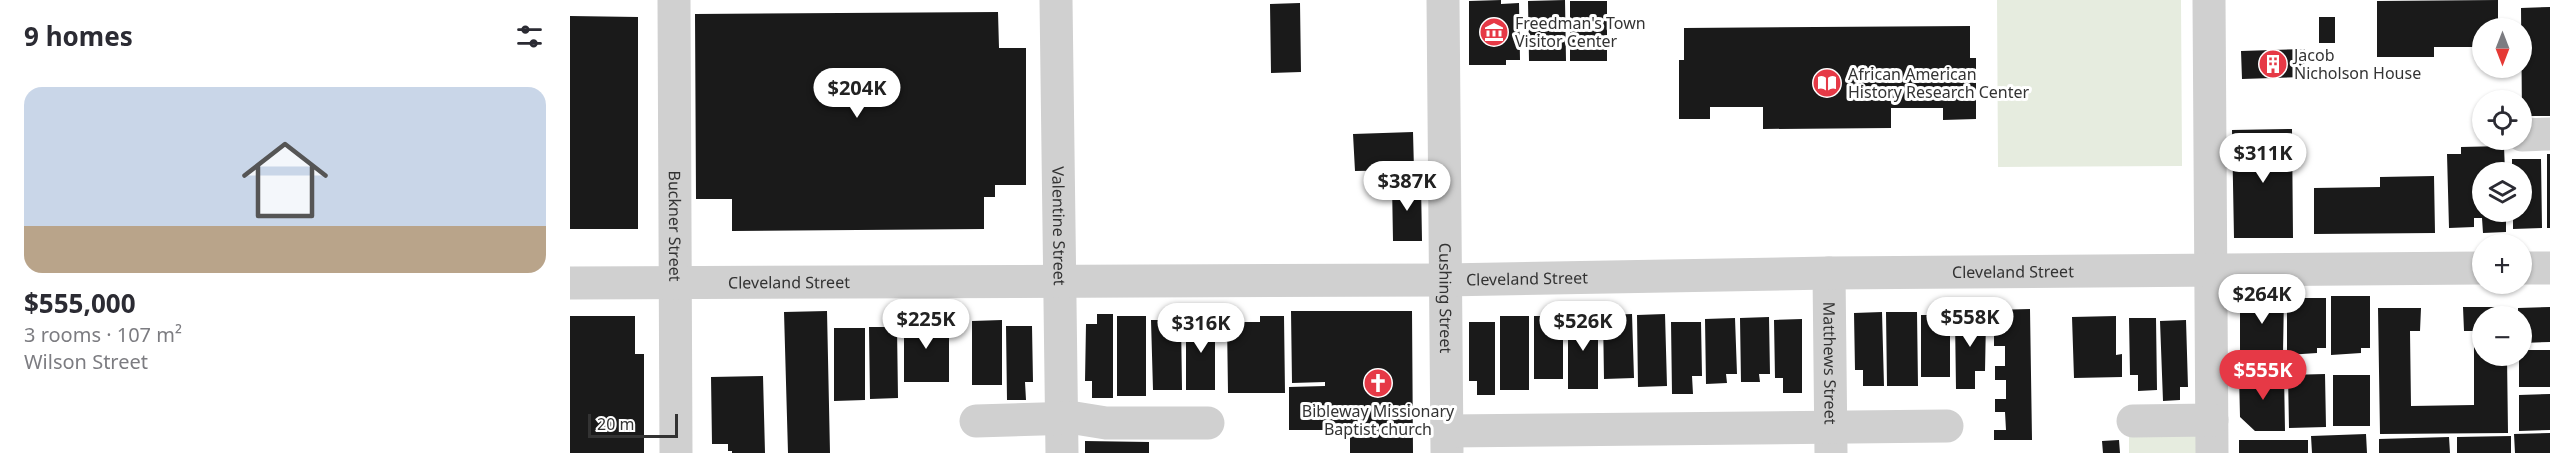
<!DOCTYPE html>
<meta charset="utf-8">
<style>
body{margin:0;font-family:"Noto Sans",sans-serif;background:#f7f7f7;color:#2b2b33;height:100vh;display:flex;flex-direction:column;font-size:22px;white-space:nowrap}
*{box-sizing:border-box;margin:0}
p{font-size:20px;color:#7c7c81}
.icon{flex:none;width:33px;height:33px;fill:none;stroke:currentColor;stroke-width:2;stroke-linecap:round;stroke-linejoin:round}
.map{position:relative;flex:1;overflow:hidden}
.details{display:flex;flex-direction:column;background:#fff;width:570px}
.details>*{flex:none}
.needle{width:39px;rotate:180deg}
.controls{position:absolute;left:1902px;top:18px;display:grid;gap:12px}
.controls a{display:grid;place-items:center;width:60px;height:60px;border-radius:50%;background:#fff;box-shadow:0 2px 4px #0004;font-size:30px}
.scale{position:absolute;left:18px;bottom:15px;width:90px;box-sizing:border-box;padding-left:6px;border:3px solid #333;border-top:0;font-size:16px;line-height:21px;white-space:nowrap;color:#333;-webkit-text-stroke:4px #fff;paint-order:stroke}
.price{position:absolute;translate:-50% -51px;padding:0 14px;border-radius:21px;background:#fff;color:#222;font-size:20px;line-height:39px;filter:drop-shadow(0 2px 3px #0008)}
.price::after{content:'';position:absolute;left:50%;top:36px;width:18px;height:14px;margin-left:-9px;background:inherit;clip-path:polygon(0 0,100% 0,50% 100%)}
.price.selected{background:#e63946;color:#fff}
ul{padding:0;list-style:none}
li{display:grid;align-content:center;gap:12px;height:318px;padding:0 24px}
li+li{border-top:2px solid #e1e1e2}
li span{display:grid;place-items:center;height:186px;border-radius:18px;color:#555}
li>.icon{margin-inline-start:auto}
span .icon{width:108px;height:108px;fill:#fffc;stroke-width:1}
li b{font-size:26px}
h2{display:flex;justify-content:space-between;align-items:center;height:72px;padding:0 24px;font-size:26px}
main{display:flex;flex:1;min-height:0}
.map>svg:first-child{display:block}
.green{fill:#e6ecdf}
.building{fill:#1a1a1a}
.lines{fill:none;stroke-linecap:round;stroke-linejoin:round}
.minor{stroke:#d0d0d0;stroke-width:33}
.labels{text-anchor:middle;stroke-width:6;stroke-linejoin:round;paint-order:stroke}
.poi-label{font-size:16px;fill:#333;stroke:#fff;text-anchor:start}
.street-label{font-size:16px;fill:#333;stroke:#fff}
</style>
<main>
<section class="details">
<h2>9 homes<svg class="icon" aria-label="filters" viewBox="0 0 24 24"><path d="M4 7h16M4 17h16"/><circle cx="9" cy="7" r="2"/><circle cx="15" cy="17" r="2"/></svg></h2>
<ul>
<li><span style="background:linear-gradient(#c9d6e8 75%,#b9a48a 0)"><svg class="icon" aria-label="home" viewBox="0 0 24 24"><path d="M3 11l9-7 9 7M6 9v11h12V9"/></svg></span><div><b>$555,000</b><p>3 rooms · 107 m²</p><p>Wilson Street</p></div></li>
</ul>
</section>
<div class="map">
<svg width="1980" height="453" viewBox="0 0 1980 453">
<rect width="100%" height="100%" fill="#fff"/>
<path class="green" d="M1427,0H1611L1612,166L1428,167Z
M1631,431L1632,453H1559V433Z"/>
<path class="building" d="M931,0V4L949,3L950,60H936V65H899V1Z
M995,0L996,61H959L958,1Z
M1928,0V28H1912V47H1864V57H1807V1Z
M1000,1H1037V61H1000Z
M730,3L731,72L701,73L700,4Z
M1980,7V116H1952L1951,8Z
M428,12L429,48H456V185H425V197H414V229L162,231V199H126L125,14Z
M0,16L68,17V229H0Z
M1749,17H1765V43H1749Z
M1400,26V58H1406V119L1373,120V108H1321V128L1193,129V107H1140V119H1109V60H1114V28Z
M1735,49V77L1672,79L1671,51Z
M1722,129L1723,238H1664L1662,130Z
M843,132L844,170L785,171L783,134Z
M1934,146L1935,172H1912V212H1936V232L1913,233L1912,218H1904V227L1879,228L1877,154H1891V147Z
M1977,154H1980V228H1977Z
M1942,159H1971L1972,228L1943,229V212H1952V172H1942Z
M1864,176L1865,233L1744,234V188L1810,187V177Z
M822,184H851L852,241H823Z
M1682,295H1714L1713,353H1670V307Z
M1761,296H1800V348H1791V353L1761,355Z
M1717,298H1756V348H1747V353L1717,355Z
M1893,307H1937V316H1912V356H1937L1938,433L1810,434L1808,308H1851L1850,331H1840L1841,406L1904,405V331H1894Z
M1980,307V342L1952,343V316H1948V308Z
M1397,309H1413V319H1416L1415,371H1405V389H1386L1385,318H1397Z
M1460,309L1462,440H1424V430H1436L1435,412H1425V399H1436V380H1425V366H1435V346H1424V333H1435V316H1422V310Z
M257,311L260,453H218L214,312Z
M721,311H842L843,453H780V430H719V387L755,386V382L722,383Z
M1312,312L1314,386H1293V370H1285L1284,313Z
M1316,312H1347L1348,386H1317Z
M527,314H543V398H522V381H515L516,324H527Z
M1062,314L1064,378L1034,379L1033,315Z
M1095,314L1097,386L1068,387L1067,315Z
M998,315H1028V389H998Z
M1351,315H1380V377H1351Z
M0,316H65V354H74V453H0Z
M547,316H576V396H547Z
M690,316H714L715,393H658L657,322H690Z
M930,316H959V390H930Z
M964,316H993V379H964Z
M1546,316V355L1552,354V377L1504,378L1502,317Z
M334,317H379V382H334Z
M1199,317L1200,374H1189L1190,382H1171L1170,318Z
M616,318H645V390H616Z
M1165,318L1167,374H1156L1157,383L1136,384L1135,319Z
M1559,318H1586L1587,390L1568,391V375H1560Z
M1232,319V393H1213V378H1205L1204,320Z
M432,320V385H402V321Z
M581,320H611L612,390H583Z
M1616,320L1618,387H1610V400L1593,401L1590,321Z
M899,322H925V395H907V381H899Z
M1101,322H1131L1132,376H1122L1123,394H1102Z
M436,326H462L463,382H455L456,400H437Z
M299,327H327L328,398L300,399Z
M264,328H295V400L264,401Z
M1952,350H1980V387H1949V356H1952Z
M1714,373L1715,431H1685L1670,417L1669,374Z
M1755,374L1756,427L1719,428L1718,375Z
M1763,375H1800V426H1763Z
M193,376L195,453H162V451H158V444H142L141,377Z
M1980,394V430L1949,431V395Z
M1980,433V453H1945L1944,434Z
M1796,434L1797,453H1742L1741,436Z
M1941,436V453H1887V437Z
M1879,437L1880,453H1809V439Z
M1549,440L1550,453H1533L1532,441Z
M1669,440H1738V453H1669Z
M515,441L579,442V453H515Z"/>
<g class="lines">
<g class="minor">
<path id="s1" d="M104,0L106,453"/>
<path id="s2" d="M486,0L492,453"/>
<path id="s3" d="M873,0L877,451"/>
<path d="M1639,0L1642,453"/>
<path d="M1952,135L1980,134"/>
<path d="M1952,268H1980"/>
<path id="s4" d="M1259,273L1261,453"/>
<path id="s5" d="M0,283L875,280L1259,273L1912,268"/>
<path d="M406,421L505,418L536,423H638"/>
<path d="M1563,421L1642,420"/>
<path d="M877,431L1377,426"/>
</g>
</g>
<defs>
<g id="museum-disc" transform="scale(1.5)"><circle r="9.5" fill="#e63946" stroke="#fff"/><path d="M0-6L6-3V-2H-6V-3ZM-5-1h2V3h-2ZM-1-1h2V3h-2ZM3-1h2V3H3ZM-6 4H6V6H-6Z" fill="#fff"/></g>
<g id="building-disc" transform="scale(1.5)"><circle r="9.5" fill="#e63946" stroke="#fff"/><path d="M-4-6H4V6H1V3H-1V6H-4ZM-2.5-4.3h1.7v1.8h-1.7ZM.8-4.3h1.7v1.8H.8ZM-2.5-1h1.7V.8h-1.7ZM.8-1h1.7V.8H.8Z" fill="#fff"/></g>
<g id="library-disc" transform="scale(1.5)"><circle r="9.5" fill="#e63946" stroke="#fff"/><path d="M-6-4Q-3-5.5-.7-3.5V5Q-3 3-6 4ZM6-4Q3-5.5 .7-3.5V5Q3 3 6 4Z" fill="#fff"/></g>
<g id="church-disc" transform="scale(1.5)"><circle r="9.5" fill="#e63946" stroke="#fff"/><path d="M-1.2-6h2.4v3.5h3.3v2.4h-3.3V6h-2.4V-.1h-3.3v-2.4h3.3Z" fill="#fff"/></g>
</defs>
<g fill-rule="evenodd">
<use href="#museum-disc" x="924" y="32"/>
<use href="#building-disc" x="1703" y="64"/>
<use href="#library-disc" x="1257" y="83"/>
<use href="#church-disc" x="808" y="383"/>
</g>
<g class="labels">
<g class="poi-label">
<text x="945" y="29">Freedman's Town<tspan x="945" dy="18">Visitor Center</tspan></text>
<text x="1724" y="61">Jacob<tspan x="1724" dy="18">Nicholson House</tspan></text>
<text x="1278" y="80">African American<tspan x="1278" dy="18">History Research Center</tspan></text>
<text x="808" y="417" text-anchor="middle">Bibleway Missionary<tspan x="808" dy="18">Baptist church</tspan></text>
</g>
<g class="street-label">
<text dy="6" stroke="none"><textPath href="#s1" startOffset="226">Buckner Street</textPath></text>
<text dy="6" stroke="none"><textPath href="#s2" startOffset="226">Valentine Street</textPath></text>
<text dy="6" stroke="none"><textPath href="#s5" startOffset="1443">Cleveland Street</textPath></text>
<text dy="6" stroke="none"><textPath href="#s5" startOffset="957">Cleveland Street</textPath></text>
<text dy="6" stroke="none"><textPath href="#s5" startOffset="219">Cleveland Street</textPath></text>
<text dy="6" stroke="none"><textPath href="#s3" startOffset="298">Cushing Street</textPath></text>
<text dy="6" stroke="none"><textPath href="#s4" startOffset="90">Matthews Street</textPath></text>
</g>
</g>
</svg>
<div class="controls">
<a><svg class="needle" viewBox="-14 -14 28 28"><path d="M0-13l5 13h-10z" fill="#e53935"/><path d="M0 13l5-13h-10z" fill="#7c7c81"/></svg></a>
<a><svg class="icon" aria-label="locate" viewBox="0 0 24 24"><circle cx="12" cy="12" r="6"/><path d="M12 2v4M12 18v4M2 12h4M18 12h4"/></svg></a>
<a><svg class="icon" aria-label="layers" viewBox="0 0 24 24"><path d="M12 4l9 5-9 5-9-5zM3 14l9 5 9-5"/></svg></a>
<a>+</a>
<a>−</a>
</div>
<div class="scale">20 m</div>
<b class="price" style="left:287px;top:119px">$204K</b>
<b class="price" style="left:1693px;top:184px">$311K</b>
<b class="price" style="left:837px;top:212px">$387K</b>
<b class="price" style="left:1692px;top:325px">$264K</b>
<b class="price" style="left:1400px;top:348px">$558K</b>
<b class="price" style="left:356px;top:350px">$225K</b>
<b class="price" style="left:1013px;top:352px">$526K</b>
<b class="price" style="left:631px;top:354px">$316K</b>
<b class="price selected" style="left:1693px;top:401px">$555K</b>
</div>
</main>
